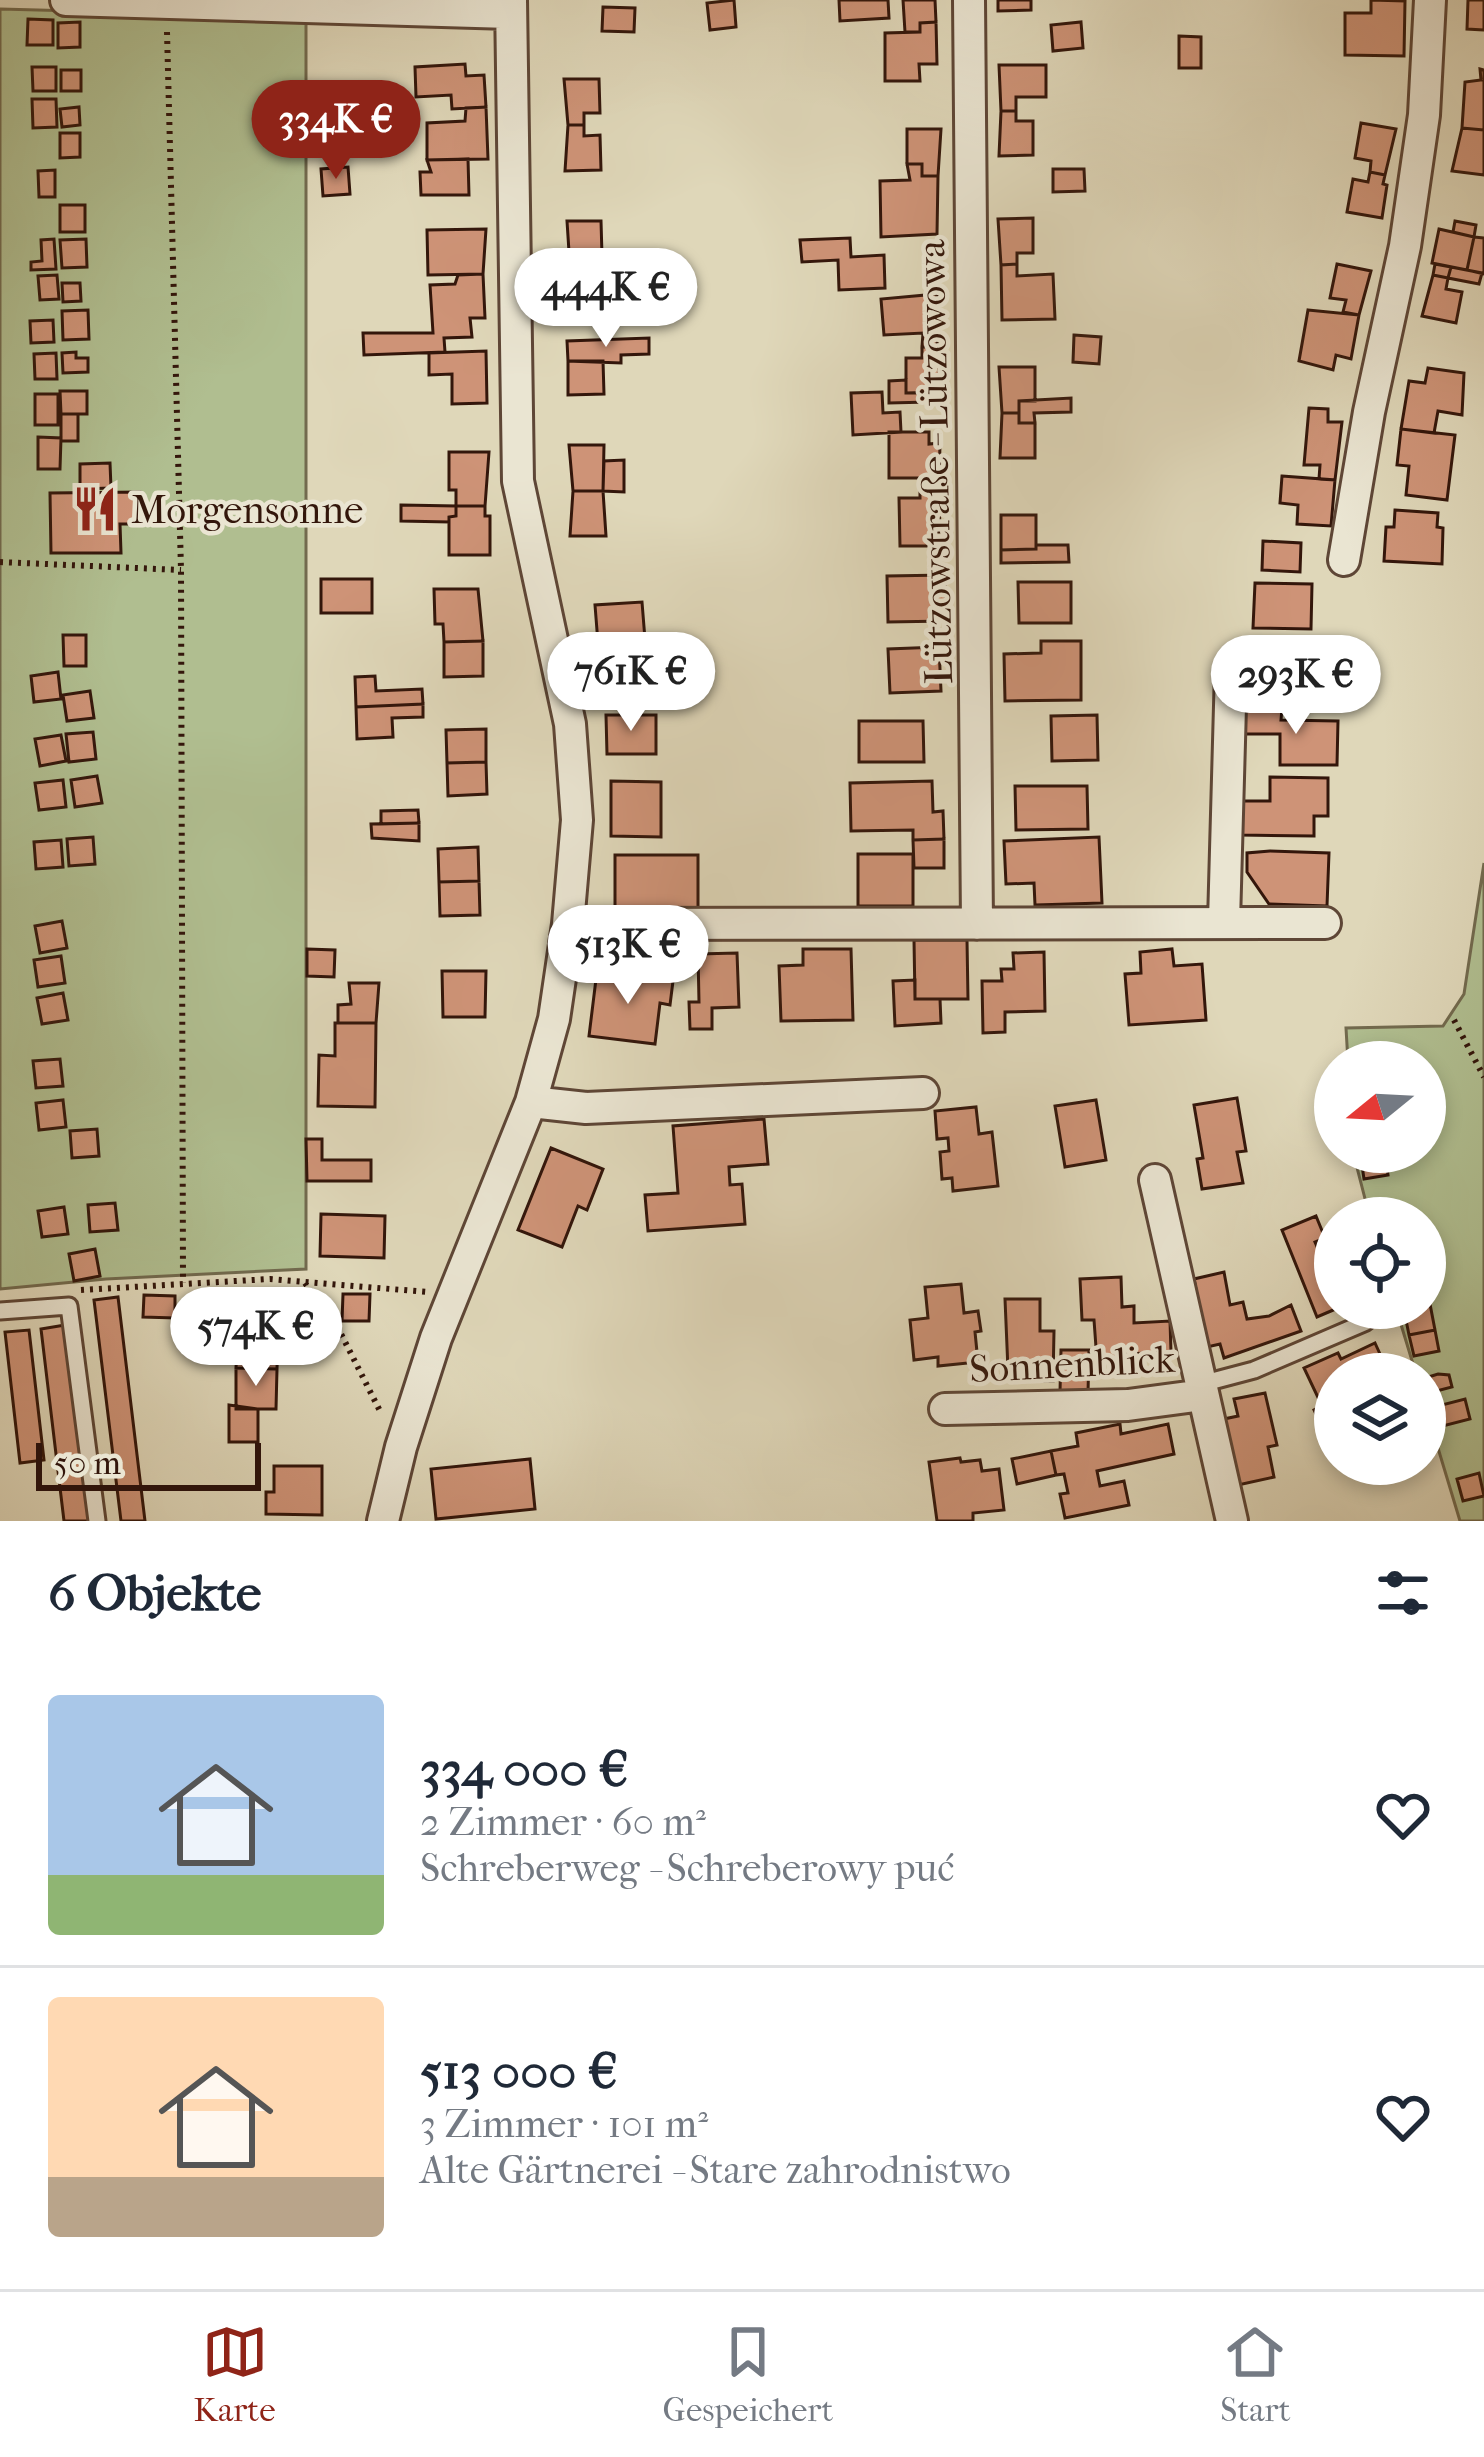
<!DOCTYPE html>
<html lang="de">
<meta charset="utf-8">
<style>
body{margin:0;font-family:"IM FELL French Canon",serif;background:#f2f2f3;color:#1f2937;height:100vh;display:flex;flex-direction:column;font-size:45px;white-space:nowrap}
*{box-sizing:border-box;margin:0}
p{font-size:39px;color:#747a83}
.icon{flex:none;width:66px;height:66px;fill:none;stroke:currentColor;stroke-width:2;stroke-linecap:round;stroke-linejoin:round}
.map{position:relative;height:1521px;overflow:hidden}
.panel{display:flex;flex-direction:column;background:#fff;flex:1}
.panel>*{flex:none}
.needle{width:78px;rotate:252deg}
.controls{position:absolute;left:1314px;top:1041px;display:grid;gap:24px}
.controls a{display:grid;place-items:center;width:132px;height:132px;border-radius:50%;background:#fff;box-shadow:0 6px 18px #0003;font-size:60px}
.scale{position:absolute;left:36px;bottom:30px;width:225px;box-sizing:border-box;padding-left:12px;border:6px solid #33160b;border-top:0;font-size:33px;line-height:42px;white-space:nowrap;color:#33160b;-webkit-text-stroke:9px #eae5d2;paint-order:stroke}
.price{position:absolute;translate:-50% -102px;padding:0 27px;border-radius:42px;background:#fff;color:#222;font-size:39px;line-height:78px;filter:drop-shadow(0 3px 6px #0008)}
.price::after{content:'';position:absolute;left:50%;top:72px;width:36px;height:27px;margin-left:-18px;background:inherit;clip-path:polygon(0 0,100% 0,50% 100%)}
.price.current{background:#8f2418;color:#fff}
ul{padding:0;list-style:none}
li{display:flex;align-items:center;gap:36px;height:300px;padding:0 48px}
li+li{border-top:3px solid #e0e1e3}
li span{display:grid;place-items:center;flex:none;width:336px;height:240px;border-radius:12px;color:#555}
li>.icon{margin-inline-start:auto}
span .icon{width:144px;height:144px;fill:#fffc;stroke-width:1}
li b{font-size:51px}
h2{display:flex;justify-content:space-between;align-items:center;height:144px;padding:0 48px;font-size:51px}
.tab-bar{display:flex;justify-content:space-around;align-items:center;height:168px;border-top:3px solid #e0e1e3;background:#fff;font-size:33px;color:#747a83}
.tab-bar a{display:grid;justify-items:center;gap:6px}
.tab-bar .current{color:#8f2418}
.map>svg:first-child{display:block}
.green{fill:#b0be90;stroke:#726a4e;stroke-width:3}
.building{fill:#ce9377;stroke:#33160b;stroke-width:3}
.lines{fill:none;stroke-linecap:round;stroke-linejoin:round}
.service-casing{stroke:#5e4636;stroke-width:21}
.minor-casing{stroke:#5e4636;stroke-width:36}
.path{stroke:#33160b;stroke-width:6;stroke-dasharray:3 6;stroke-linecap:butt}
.service{stroke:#eae5d2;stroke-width:15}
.minor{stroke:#eae5d2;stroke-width:30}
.labels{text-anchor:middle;stroke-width:9;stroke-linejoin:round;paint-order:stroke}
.street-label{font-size:39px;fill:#33160b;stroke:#eae5d2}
.poi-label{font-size:39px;fill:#33160b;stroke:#eae5d2;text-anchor:start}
</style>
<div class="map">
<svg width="1484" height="1521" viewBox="0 0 1484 1521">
<rect width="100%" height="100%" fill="#dfd7b9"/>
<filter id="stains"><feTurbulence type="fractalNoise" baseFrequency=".00167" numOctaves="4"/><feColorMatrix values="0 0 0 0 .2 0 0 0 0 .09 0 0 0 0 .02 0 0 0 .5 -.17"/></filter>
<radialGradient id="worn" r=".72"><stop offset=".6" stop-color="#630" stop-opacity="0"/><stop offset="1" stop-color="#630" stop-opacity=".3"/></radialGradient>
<path class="green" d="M0,9L306,17V1269L106,1279L0,1289Z
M1484,863V1521H1460L1425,1405V1374H1416L1396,1308H1425V1218H1370L1353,1152H1425V1062H1348L1346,1028L1443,1026L1464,994Z"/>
<path class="building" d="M734,0L736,27L710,30L707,3Z
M839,0H888L889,18L840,21Z
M903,0H935L936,22L920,23V32H905Z
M998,0H1031V10L998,11Z
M1371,0L1405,1L1404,56L1345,55V13H1371Z
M1468,0H1484V30L1467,29Z
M603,7L635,8L634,32L602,31Z
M28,19L53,20V45H27Z
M80,22V47L58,48V23Z
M936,22L937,64H919L920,81H885V33L920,32V23Z
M1081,22L1083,48L1053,51L1051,25Z
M1179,36L1201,37V68H1179Z
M465,64L466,76L484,75L486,107L452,109L451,95L416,97L415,67Z
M999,65H1046V97H1016V111H1001Z
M32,67H56V91H33Z
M1480,69L1484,70V130L1462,128L1465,82L1481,80Z
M61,70H81V91H61Z
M564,79H599L600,113H584V125H568Z
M32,99H56L57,127L33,128Z
M79,107L80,125L62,127L60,109Z
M486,107L488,159L427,160V123L465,121L466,108Z
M1001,111H1016V121H1033V155L999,156Z
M1361,123L1396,129L1385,175L1370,172L1371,161L1355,158Z
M568,125H584V136L600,135L601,170L565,171Z
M1462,128L1484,130V175L1452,171Z
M907,129H941L938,176H922V164H907Z
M60,133H80V157L60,158Z
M468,159L469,195H421L420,172H431L427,160Z
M907,164H922V176H938L937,234L881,237L880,181L910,180Z
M348,167L350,194L323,196L321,169Z
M1053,169H1084L1085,191L1053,192Z
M55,170V197H39L38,171Z
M1370,172L1385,175L1383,184L1387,185L1382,218L1347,212L1353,179L1368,182Z
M60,205H85V232H60Z
M1033,218V253H1017V264L1001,265L998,219Z
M567,221H601L602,255H586V267H570Z
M1455,221L1476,225L1474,237L1453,232Z
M486,229L483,274L428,275L427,230Z
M1439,229L1474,237L1467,270L1432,263Z
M1474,237L1484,238V274L1467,270Z
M850,238L851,257L884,255L885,288L839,290L838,260L802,262L800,240Z
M54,239L56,269L31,270V262L42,261L41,240Z
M86,239L87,267L62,268L60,240Z
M1017,264V276L1053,274L1055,319L1002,320L1001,265Z
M1337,264L1371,271L1359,315L1343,312L1346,300L1330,298Z
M1435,264L1451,267L1448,278L1433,275Z
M570,267H586V278L606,277L607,312L568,313Z
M1451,267L1482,273L1479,284L1448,278Z
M483,274L485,318H470L472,337L444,338L445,352L364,355L363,333H433L430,285L455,284L458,275Z
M57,275L59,299L40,300L38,276Z
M1433,275L1448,278L1446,289L1462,292L1456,323L1422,316Z
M62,283H80L81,301L63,302Z
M937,294V347H922L923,333L884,335L881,299Z
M88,310L89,339L63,340L62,311Z
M1308,310L1359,315L1351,359L1336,355L1333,370L1299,361Z
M53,320L54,342L31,343L30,321Z
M1074,335L1101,337L1099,364L1073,362Z
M649,338V354L621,355V363L568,361L567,341Z
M922,347H937L941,392L906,393V358H922Z
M486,351L487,403L452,404V374L429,375V353Z
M76,352V358H88V372L63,373L62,353Z
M56,353L57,379H35L34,354Z
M568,361H603L604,394L568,395Z
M999,367H1035V401H1019V413H1002Z
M1428,368L1464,373L1462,415L1438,411L1434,433L1401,429L1409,381L1425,383Z
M906,380V393H929V402L889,403V381Z
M60,391H87V414H61Z
M882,392L883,413L900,412L901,432L853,435L851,393Z
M35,394H58V425H35Z
M1071,398V412L1034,413L1035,423H1019V401Z
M1309,408L1328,409V422H1342L1335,480L1319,479L1320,465H1304Z
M1002,413H1019V423H1035V458H1000Z
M61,414H78V441H61Z
M1401,429L1455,435L1447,500L1406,495L1409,466L1397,465Z
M889,432H929V444L940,443L939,489H920L919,478H889Z
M38,437L61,438L60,469H38Z
M569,445H604L603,491H573Z
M449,452H489L485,506H456V490H449Z
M624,460V492L603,491L604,461Z
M110,463L111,488L80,489V464Z
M1282,476L1335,480L1331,526L1297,524L1298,505L1280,503Z
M920,489H939L940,532H930V546H900L899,498H920Z
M573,491H603L606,536H570Z
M140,492V524H120L121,553H51L50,493Z
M401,505L456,506V516L449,517V522L401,521Z
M456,506H485V516H490V555H449V517L456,516Z
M1395,510L1438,513L1437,527L1443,528L1442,564L1384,561L1386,527H1394Z
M1001,515H1036V549L1001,550Z
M1263,541L1301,543L1300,572L1262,570Z
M1036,545H1068L1069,562L1001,563V550L1036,549Z
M945,575L946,621L888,622L887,576Z
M321,579H372V613H321Z
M1018,582H1071V623H1019Z
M1255,583L1312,584L1311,629L1253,628Z
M434,589H478L483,641L444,642L443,624H435Z
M642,602L646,652L599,656L595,605Z
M63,635H86V666H64Z
M483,641V676L444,677V642Z
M1041,641H1081V700L1005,701L1004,654L1041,653Z
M939,647L941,691L890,693L888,649Z
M1278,652L1330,654L1329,697L1276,695Z
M58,672L61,699L34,702L31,676Z
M375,676L376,691L422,689L423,704L356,707L355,677Z
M90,691L94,718L67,721L63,695Z
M423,704V717L392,718L393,737L357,739L356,707Z
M1244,708H1282L1281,720L1338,721L1337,765H1280V734H1244Z
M606,715H656V754H607Z
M1097,715L1098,760L1052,761L1051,716Z
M859,721H923L924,762H859Z
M486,729V762L447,763L446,730Z
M93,732L96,759L69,762L66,734Z
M61,735L66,761L40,766L35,739Z
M486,762L487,794L448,796L447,763Z
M97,776L102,803L75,807L71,780Z
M1270,777L1328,778V816H1314V836L1240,835V801H1270Z
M63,780L66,807L39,810L35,783Z
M611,781L661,782V837L611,836Z
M932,781L933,812L943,811L944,839L913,840V830L851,831L850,783Z
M1015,786H1087L1088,829L1016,830Z
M418,810L419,823L381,824V811Z
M419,823V841L372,838L371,824Z
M93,837L95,864L69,866L67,839Z
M1099,837L1102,903L1035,905L1034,883L1006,884L1004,841Z
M944,839V868H914L913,840Z
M61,840L63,867L36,869L34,842Z
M478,847L479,881L439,882L438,849Z
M1270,851L1329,853L1327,906L1269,904L1247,872V853Z
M858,854H913V906H858Z
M615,855H698V910L615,911Z
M479,881L480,915L440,916L439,882Z
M62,921L67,948L40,953L35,926Z
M914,940H967L968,999H915Z
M307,949L335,950L334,977L307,976Z
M803,949H851L853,1020L781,1021L779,966L803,965Z
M1172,949L1174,966L1202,964L1206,1020L1129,1025L1125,974L1141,973L1140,952Z
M1044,952L1045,1011L1005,1012V1032L983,1033L982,981H1002L1001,969H1014L1013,953Z
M737,953L739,1007L712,1008V1029H690L689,1002H699L698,954Z
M61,956L65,983L38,987L34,960Z
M442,971H486L485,1017H443Z
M597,971L673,981L670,1005L660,1003L655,1044L589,1036Z
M915,980V999H940L941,1023L895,1026L893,981Z
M349,983H379L376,1023H338V1005L351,1004Z
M63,993L68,1020L42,1024L37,998Z
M335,1023H376L375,1107L318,1106L319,1055L335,1056Z
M60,1059L63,1086L36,1088L33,1061Z
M1237,1098L1246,1151L1237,1152L1243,1183L1202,1189L1197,1159L1203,1158L1194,1105Z
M63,1100L66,1127L39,1130L36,1103Z
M1096,1100L1106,1160L1065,1167L1055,1106Z
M976,1107L979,1134L992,1132L998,1186L953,1191L952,1178L942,1179L940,1152L949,1151L948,1138L937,1139L935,1111Z
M764,1119L768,1164L729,1167L730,1185L742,1184L745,1224L648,1231L645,1195L678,1193L673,1126Z
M97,1129L99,1156L72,1158L70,1131Z
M306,1139H322V1160H371V1181H307Z
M551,1148L603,1169L587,1210L578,1206L562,1247L518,1230Z
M1360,1152H1385L1388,1175L1364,1179Z
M115,1203L118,1230L90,1232L88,1205Z
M1395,1203L1397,1214L1377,1218L1375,1207Z
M64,1207L68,1234L42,1237L38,1211Z
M321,1214L385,1216L384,1258L320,1256Z
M1316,1216L1325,1238L1315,1242L1322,1258L1335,1253L1333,1287L1338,1308L1317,1317L1282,1230Z
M95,1249L100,1276L74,1281L69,1254Z
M1224,1272L1230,1305L1243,1302L1247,1319L1269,1316L1291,1305L1301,1331L1224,1358L1220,1344L1207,1347L1194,1279Z
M1121,1277L1122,1307L1134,1306V1323L1170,1321L1171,1352L1127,1354V1360L1097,1361L1094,1320H1082L1080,1279Z
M961,1284L964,1313L978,1311L981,1331L975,1332L978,1362L938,1366V1357L914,1360L910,1320L928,1318L925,1287Z
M343,1294H370L369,1321H342Z
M144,1295L175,1296V1318L143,1317Z
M118,1297L145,1521H121L94,1300Z
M1005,1299H1040V1331H1054L1053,1381H1017L1016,1371L1008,1370Z
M1430,1304L1435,1330L1409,1335L1404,1310Z
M65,1325L89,1521H64L41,1329Z
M238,1328L278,1329L277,1369L236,1368Z
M29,1330L44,1460L20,1463L5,1332Z
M1435,1330L1439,1351L1414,1356L1409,1335Z
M1375,1343L1385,1365L1365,1374H1335V1399L1322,1406L1304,1368L1338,1353L1341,1359Z
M1061,1350H1089L1088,1393L1060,1392Z
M236,1368L277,1369L276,1409H236Z
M1438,1374L1449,1375L1452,1387L1429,1393L1425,1378Z
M1265,1393L1277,1445L1268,1447L1274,1477L1238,1485L1224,1419L1238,1416L1234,1399Z
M1335,1399V1438L1329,1441L1314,1410Z
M1465,1399L1470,1419L1435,1428L1430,1408Z
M229,1405L258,1409V1442H229Z
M1120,1424L1121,1434L1168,1424L1174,1454L1097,1471L1100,1486L1124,1481L1129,1505L1065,1518L1060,1494L1068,1493L1064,1474L1056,1475L1051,1451L1078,1446L1076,1433Z
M1051,1451L1056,1475L1017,1484L1012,1459Z
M960,1458L961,1462L980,1460L982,1471L999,1469L1004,1510L973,1513V1521H937L929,1462Z
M530,1459L535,1509L436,1519L431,1469Z
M274,1466H322V1515L266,1514V1492H274Z
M1479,1473L1484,1496L1463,1501L1457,1479Z"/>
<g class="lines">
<g class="service-casing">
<path id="service" d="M0,1311L69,1306L97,1521
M1201,1384L1254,1370L1366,1322"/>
</g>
<g class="minor-casing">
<path id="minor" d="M66,0L510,13
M969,0L977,924
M1344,560L1369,412L1405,246L1424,115L1430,0
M1224,922L1231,670
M568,924L1325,923
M531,1102L586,1108L923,1093
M1155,1180L1232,1521
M945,1409L1128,1405L1203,1395
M383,1521L401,1447L436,1338L531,1102L554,1019L568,924L577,820L570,724L518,481L511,0"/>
</g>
<path class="path" d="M167,32L181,570L183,1283
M0,562L181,570
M1454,1020L1484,1077
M305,1283L337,1326L380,1411
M81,1290L270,1279L427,1292"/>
<use href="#service" class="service"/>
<use href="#minor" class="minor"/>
</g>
<defs>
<g id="restaurant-bare" transform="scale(3.6)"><path d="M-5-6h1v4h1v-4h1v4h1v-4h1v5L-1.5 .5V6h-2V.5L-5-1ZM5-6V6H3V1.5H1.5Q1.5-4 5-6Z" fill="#8f2418" stroke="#eae5d2" stroke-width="2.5" paint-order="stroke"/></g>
</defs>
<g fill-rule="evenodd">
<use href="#restaurant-bare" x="95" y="509"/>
</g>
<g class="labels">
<g class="street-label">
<text transform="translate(934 462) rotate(-91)" y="14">Lützowstraße - Lützowowa</text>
<text transform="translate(1072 1363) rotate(-3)" y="14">Sonnenblick</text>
</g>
<g class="poi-label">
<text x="131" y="523">Morgensonne</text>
</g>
</g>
<rect width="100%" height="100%" filter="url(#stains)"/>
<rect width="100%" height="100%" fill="url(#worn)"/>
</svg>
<div class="controls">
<a><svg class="needle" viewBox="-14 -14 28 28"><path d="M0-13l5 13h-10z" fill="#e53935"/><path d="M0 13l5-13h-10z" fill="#747a83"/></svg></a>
<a><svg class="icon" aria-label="locate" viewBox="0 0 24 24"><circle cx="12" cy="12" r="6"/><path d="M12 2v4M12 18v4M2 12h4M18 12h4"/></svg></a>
<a><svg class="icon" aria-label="layers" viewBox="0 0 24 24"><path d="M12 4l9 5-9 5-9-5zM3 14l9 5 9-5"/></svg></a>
</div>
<div class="scale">50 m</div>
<b class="price current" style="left:336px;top:182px">334K €</b>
<b class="price" style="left:606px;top:350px">444K €</b>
<b class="price" style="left:631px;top:734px">761K €</b>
<b class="price" style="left:1296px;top:737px">293K €</b>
<b class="price" style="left:628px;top:1007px">513K €</b>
<b class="price" style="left:256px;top:1389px">574K €</b>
</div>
<section class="panel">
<h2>6 Objekte<svg class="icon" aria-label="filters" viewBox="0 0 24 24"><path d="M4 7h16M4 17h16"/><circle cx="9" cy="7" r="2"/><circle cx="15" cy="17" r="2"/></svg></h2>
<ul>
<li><span style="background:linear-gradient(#a9c7e8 75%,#8fb573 0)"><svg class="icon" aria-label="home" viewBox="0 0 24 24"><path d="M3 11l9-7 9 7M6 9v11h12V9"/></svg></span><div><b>334 000 €</b><p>2 Zimmer · 60 m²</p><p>Schreberweg - Schreberowy puć</p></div><svg class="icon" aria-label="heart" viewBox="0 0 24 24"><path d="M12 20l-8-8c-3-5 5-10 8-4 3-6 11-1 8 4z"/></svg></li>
<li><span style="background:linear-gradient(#ffd9b3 75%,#b9a48a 0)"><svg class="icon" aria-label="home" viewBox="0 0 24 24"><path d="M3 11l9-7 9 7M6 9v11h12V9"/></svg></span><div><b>513 000 €</b><p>3 Zimmer · 101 m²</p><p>Alte Gärtnerei - Stare zahrodnistwo</p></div><svg class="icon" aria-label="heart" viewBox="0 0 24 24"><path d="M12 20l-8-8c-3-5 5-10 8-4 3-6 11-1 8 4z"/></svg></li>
</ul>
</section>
<nav class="tab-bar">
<a class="current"><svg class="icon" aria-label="map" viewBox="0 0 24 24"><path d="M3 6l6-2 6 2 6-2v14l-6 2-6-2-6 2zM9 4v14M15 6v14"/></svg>Karte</a>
<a><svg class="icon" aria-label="saved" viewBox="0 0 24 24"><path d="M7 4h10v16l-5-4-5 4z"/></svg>Gespeichert</a>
<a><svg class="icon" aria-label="home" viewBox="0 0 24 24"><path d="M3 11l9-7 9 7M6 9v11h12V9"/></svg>Start</a>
</nav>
